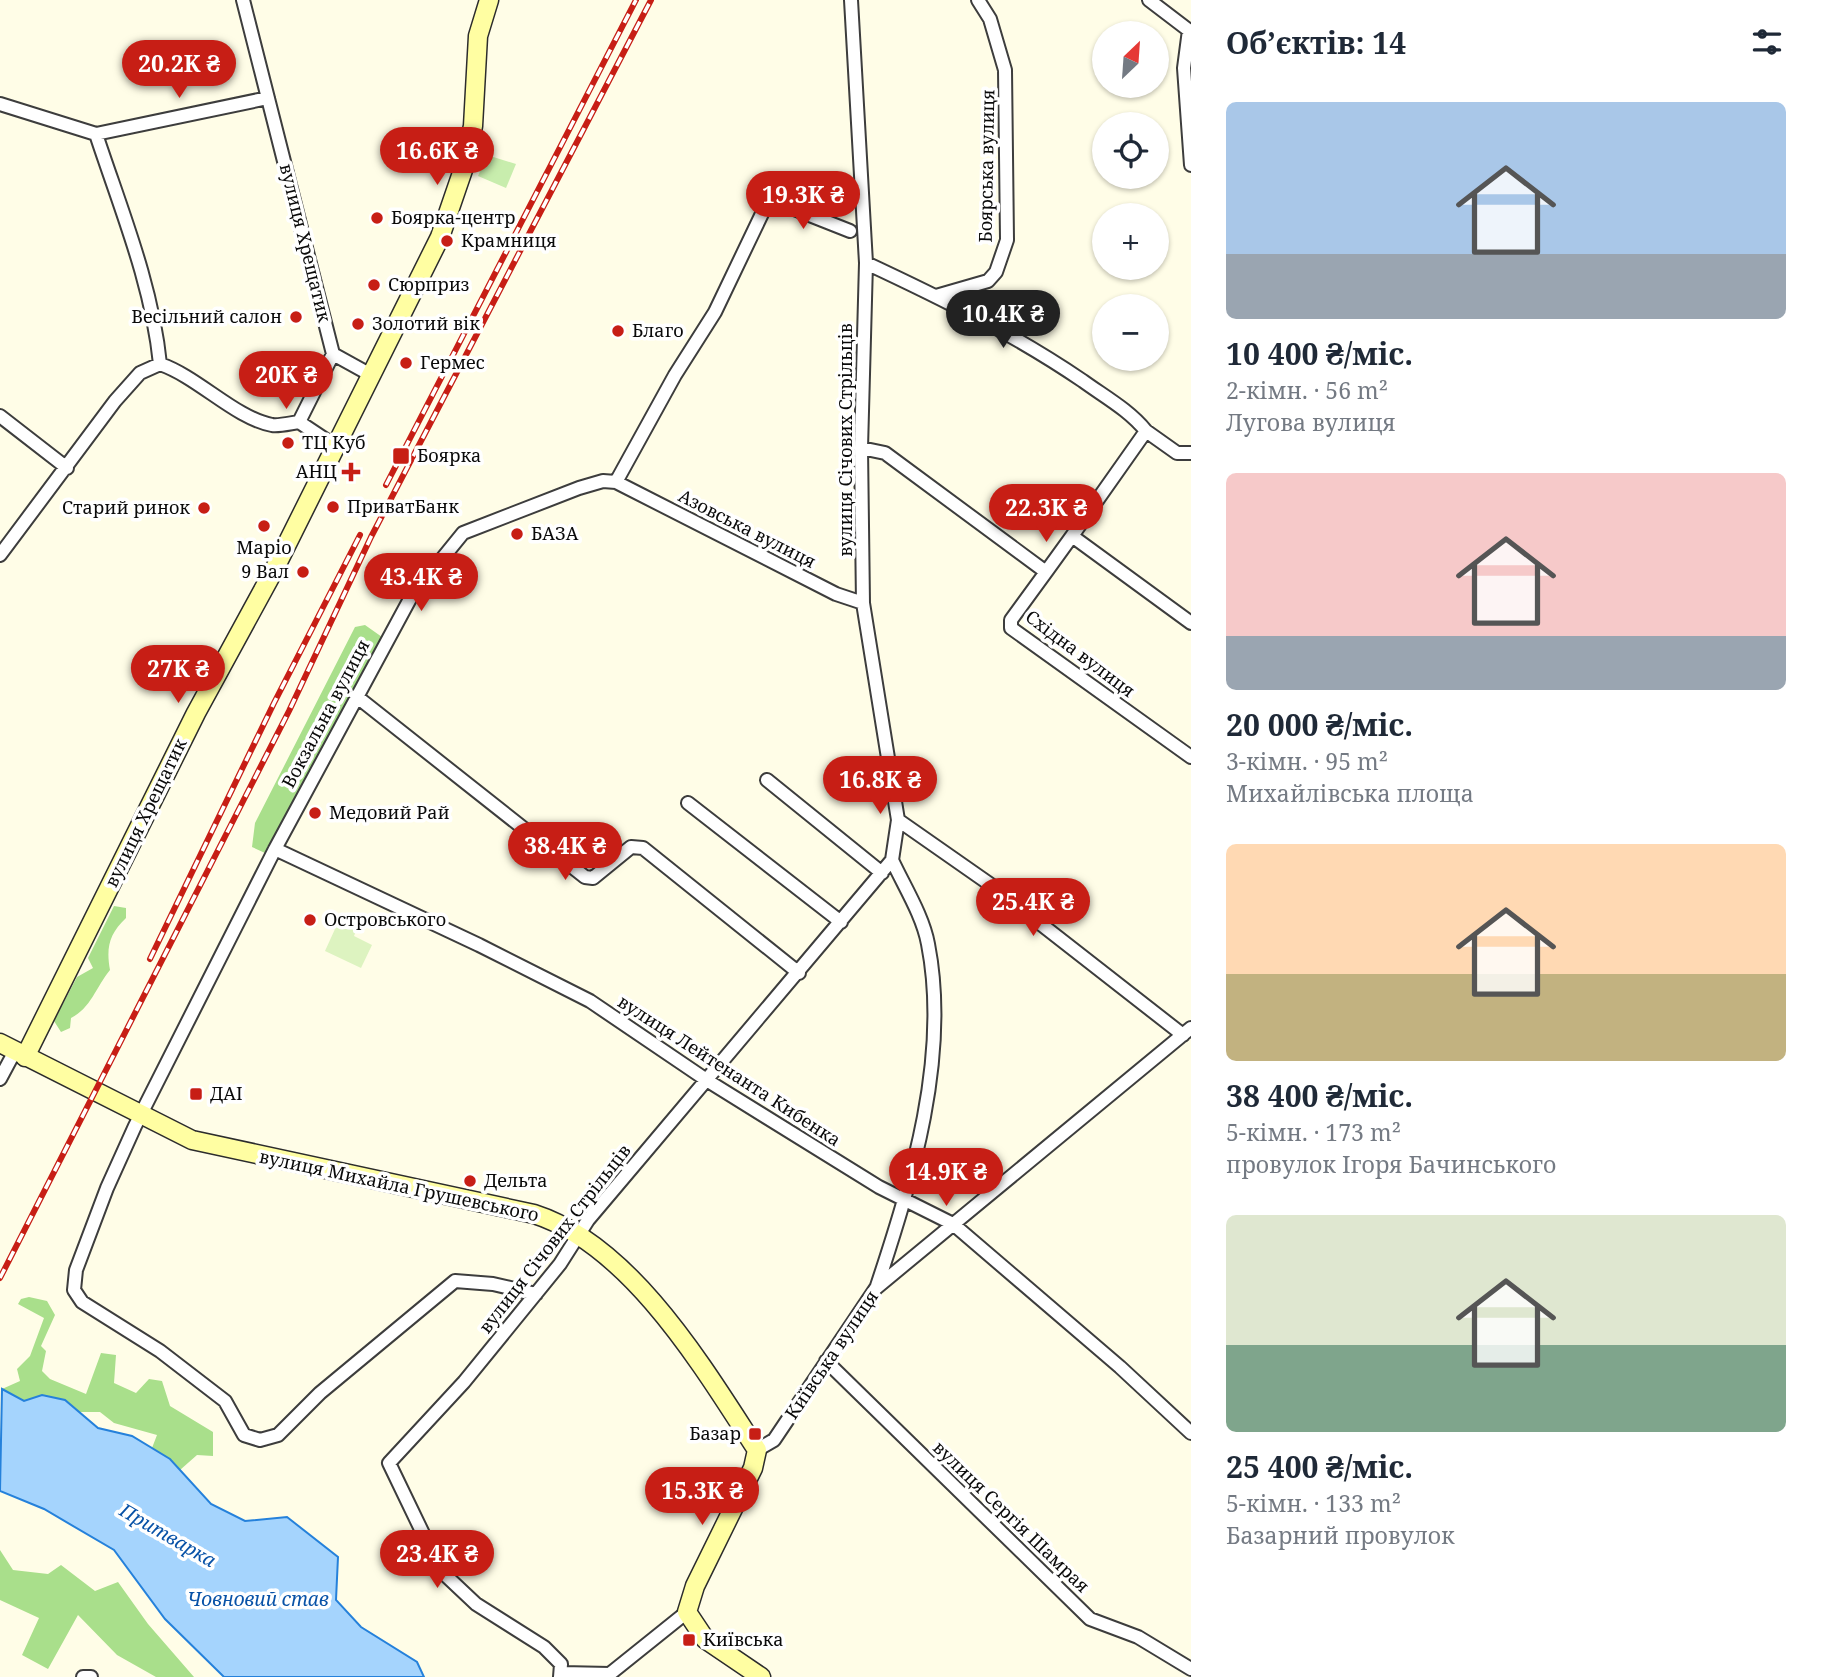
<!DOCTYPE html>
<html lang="uk">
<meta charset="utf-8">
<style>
body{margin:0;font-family:"Noto Serif",serif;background:#f6f6f7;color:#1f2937;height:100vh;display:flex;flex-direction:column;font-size:26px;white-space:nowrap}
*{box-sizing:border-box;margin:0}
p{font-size:23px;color:#747a83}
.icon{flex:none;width:38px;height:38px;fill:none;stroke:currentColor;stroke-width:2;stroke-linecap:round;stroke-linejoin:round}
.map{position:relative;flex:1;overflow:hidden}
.drawer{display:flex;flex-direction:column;background:#fff;width:630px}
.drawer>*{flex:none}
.needle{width:46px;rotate:25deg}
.controls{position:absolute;left:1092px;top:21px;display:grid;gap:14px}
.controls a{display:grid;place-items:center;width:77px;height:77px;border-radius:50%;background:#fff;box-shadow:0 2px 5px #0004;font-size:35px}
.price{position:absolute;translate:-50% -60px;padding:0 16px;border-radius:24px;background:#c71e15;color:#fff;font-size:23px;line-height:46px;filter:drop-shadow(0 2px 4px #0008)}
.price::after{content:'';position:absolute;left:50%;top:42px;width:21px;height:16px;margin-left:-10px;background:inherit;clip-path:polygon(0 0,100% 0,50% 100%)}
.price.active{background:#222;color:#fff}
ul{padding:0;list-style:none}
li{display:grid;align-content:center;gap:14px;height:371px;padding:0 35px}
li span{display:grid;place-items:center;height:217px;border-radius:10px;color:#555}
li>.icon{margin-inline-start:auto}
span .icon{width:126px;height:126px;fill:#fffc;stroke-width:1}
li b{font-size:30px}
h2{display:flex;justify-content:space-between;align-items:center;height:84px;padding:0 35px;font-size:30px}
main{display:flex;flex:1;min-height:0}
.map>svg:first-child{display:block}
.green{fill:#c8edad}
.forest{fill:#a9df8b}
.pitch{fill:#ddf3c0}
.water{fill:#a5d4fd;stroke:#2581db;stroke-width:2}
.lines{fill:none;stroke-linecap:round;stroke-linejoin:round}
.street-casing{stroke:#3d3d3d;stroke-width:16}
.secondary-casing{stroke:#2c2c2c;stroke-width:21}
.street{stroke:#fff;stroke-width:12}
.secondary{stroke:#fffea2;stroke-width:18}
.rail-casing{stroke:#c71e15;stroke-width:6}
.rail{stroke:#fff;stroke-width:3.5;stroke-dasharray:10;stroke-linecap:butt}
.poi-dot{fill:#c71e15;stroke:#fff;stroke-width:2.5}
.labels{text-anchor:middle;stroke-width:7;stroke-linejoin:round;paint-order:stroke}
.street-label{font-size:18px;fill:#0a0a0a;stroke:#fff}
.poi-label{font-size:18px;fill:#0a0a0a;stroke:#fff;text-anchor:start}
.water-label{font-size:19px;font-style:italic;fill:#0852a7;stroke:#fff}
</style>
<main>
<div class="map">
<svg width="1191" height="1677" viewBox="0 0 1191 1677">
<rect width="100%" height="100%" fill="#fffde7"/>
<path class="green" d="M487,155L516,164L506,188L478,176Z"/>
<path class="forest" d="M365,625L382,637L265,853L252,847L255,823L355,627Z
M114,906L126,908V918C109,934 106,948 110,970C96,987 91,1008 71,1018L70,1028L61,1032L54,1021L77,977L93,968L88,958Z
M29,1297L47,1301L55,1315L41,1346L46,1351L42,1371L50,1379L86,1394L101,1353L116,1355L114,1383L136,1393L149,1379L162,1381L170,1406L213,1432V1456L197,1455L180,1470L152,1448L157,1435L114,1423L100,1412H79L65,1400L42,1395L25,1401L2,1389L20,1381L17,1369L30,1356L44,1318L18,1304L21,1299Z
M0,1550L13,1570L48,1574L61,1565L95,1591L118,1582L148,1624L194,1677H156L117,1655L78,1615L48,1669L22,1655L39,1618L0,1600Z"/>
<path class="pitch" d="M340,918L358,926L354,936L372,945L361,968L325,951Z"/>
<path class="water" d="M2,1389L24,1401L42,1395L65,1400L98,1428L132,1436L170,1459L211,1504L245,1521L287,1517L338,1557L336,1600L361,1627L417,1662L424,1677H224L165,1619L114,1550L44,1509L0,1491Z"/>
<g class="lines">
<g class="street-casing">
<path id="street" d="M243,0L333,354L371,375
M1149,0L1191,32
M1189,30L1184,68L1191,165
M0,104L96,134C121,210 152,284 160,364
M96,134L268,98
M866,263C941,298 1014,334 1083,381C1105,397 1129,410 1146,431
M936,296L988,281L996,272L1007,240L1005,70L990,19L978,0
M333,354L299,422L335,446
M160,364C198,377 235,418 272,425C280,426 291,423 299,422
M0,416L67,468
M861,448L885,453L1046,572L1011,620V628L1191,757
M1191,453H1177L1146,431L1072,536L1191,623
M616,482L836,594L863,603
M0,555L115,401L140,373L160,364
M1046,572L1072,536
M356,696L585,877L593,878L631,847L643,848L799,973
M767,780L882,873
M688,803L841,922
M898,820L991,885L1183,1035
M275,849L479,945L590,1001L708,1081L879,1187L953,1224L1120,1367L1191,1433
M0,1079L15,1051
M877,1286C912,1180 950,1056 928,944C923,916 904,886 892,860
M536,1294L493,1284L455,1281L320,1393L278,1435L260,1440L244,1435L225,1401L160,1351L82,1302L74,1290L76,1270L107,1188L135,1126L275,849L411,597L463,533L579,488L603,481L616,482L675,375L715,312L769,199L850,231
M826,1361L1090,1619L1138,1637L1191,1669
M757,1450L774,1440L876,1288L1191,1028
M562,1673L610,1674
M83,1677H91
M560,1677L561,1664L544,1647L476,1604L441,1571L389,1463L464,1382L560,1264L588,1220L892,860L898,820L863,603L861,448L866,263L851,0
M606,1677L687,1612"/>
</g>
<g class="secondary-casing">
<path id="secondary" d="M0,1043L192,1140L534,1214C631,1245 703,1367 757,1450L753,1468L695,1586L687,1612L705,1639L761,1677
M25,1057L196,713L274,570L440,237L464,167L473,126L478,36L489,0"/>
</g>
<use href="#street" class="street"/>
<use href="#secondary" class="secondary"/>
<g class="rail-casing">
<path id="rail" d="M386,485L636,0
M150,959L274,703L360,535
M0,1278L289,711L371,537L651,0"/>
</g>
<use href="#rail" class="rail"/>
</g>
<g class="poi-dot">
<circle cx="377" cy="218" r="7"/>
<circle cx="447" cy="241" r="7"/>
<circle cx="374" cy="285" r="7"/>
<circle cx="296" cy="317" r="7"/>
<circle cx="358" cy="324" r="7"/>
<circle cx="618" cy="331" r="7"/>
<circle cx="406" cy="363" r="7"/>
<circle cx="288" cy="443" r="7"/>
<rect x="392" y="447" width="18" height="18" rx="3.5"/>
<path d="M347.5 461.5h7v7h7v7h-7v7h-7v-7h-7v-7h7z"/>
<circle cx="333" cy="507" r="7"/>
<circle cx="204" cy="508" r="7"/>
<circle cx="264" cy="526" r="7"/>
<circle cx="517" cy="534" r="7"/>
<circle cx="303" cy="572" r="7"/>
<circle cx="315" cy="813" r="7"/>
<circle cx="310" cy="920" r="7"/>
<rect x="189" y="1087" width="14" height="14" rx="3.5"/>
<circle cx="470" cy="1181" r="7"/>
<rect x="748" y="1427" width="14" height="14" rx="3.5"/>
<rect x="682" y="1633" width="14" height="14" rx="3.5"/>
</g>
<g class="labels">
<g class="street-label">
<text transform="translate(987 166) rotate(-89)" y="6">Боярська вулиця</text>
<text transform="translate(305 243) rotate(76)" y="6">вулиця Хрещатик</text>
<text transform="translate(846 440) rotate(-90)" y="6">вулиця Січових Стрільців</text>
<text transform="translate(747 529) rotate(27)" y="6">Азовська вулиця</text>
<text transform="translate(1080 654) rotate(37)" y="6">Східна вулиця</text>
<text transform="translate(326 714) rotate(-62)" y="6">Вокзальна вулиця</text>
<text transform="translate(146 813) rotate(-64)" y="6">вулиця Хрещатик</text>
<text transform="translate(729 1071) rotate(33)" y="6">вулиця Лейтенанта Кибенка</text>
<text transform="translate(399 1186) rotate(12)" y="6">вулиця Михайла Грушевського</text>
<text transform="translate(555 1239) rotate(-52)" y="6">вулиця Січових Стрільців</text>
<text transform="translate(832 1355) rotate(-56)" y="6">Київська вулиця</text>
<text transform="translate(1011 1517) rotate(44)" y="6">вулиця Сергія Шамрая</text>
</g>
<g class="poi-label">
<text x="391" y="224">Боярка-центр</text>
<text x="461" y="247">Крамниця</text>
<text x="388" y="291">Сюрприз</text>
<text x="282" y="323" text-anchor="end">Весільний салон</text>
<text x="372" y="330">Золотий вік</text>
<text x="632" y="337">Благо</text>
<text x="420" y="369">Гермес</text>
<text x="302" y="449">ТЦ Куб</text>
<text x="417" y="462">Боярка</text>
<text x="337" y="478" text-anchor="end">АНЦ</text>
<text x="347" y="513">ПриватБанк</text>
<text x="190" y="514" text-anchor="end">Старий ринок</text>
<text x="531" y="540">БАЗА</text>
<text x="264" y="554" text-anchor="middle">Маріо</text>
<text x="289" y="578" text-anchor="end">9 Вал</text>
<text x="329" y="819">Медовий Рай</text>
<text x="324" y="926">Островського</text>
<text x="210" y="1100">ДАІ</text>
<text x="484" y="1187">Дельта</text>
<text x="741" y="1440" text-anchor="end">Базар</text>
<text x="703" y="1646">Київська</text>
</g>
<g class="water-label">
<text transform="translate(168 1535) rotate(30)" y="7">Притварка</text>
<text x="258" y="1606">Човновий став</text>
</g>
</g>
</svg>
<div class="controls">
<a><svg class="needle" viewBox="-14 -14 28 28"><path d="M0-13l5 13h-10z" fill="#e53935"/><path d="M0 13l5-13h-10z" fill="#747a83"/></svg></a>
<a><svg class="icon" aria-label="locate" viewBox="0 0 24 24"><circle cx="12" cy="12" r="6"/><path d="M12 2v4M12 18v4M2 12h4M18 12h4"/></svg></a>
<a>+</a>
<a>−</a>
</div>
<b class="price" style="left:179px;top:100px">20.2K ₴</b>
<b class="price" style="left:437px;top:187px">16.6K ₴</b>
<b class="price" style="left:803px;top:231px">19.3K ₴</b>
<b class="price active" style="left:1003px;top:350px">10.4K ₴</b>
<b class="price" style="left:286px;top:411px">20K ₴</b>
<b class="price" style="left:1046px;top:544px">22.3K ₴</b>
<b class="price" style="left:421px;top:613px">43.4K ₴</b>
<b class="price" style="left:178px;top:705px">27K ₴</b>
<b class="price" style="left:880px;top:816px">16.8K ₴</b>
<b class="price" style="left:565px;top:882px">38.4K ₴</b>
<b class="price" style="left:1033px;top:938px">25.4K ₴</b>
<b class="price" style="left:946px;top:1208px">14.9K ₴</b>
<b class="price" style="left:702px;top:1527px">15.3K ₴</b>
<b class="price" style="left:437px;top:1590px">23.4K ₴</b>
</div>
<section class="drawer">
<h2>Об’єктів: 14<svg class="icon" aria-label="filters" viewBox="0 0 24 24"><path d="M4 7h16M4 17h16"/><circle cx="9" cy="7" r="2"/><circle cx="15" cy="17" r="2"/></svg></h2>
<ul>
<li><span style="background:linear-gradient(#a9c7e8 70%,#9aa5b1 0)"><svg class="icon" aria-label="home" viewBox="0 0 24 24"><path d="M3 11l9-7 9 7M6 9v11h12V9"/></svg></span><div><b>10 400 ₴/міс.</b><p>2-кімн. · 56 m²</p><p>Лугова вулиця</p></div></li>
<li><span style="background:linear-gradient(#f6c9c9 75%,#9aa5b1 0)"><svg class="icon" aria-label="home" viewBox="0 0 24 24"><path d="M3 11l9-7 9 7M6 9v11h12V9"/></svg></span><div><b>20 000 ₴/міс.</b><p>3-кімн. · 95 m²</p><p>Михайлівська площа</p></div></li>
<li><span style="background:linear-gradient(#ffd9b3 60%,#c2b280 0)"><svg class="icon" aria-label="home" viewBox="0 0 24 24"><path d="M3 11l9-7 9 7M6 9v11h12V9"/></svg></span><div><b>38 400 ₴/міс.</b><p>5-кімн. · 173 m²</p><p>провулок Ігоря Бачинського</p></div></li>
<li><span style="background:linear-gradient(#dfe7d0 60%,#7fa58c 0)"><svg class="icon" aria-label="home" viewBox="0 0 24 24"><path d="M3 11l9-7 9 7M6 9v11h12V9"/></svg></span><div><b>25 400 ₴/міс.</b><p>5-кімн. · 133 m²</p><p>Базарний провулок</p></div></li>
</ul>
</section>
</main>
